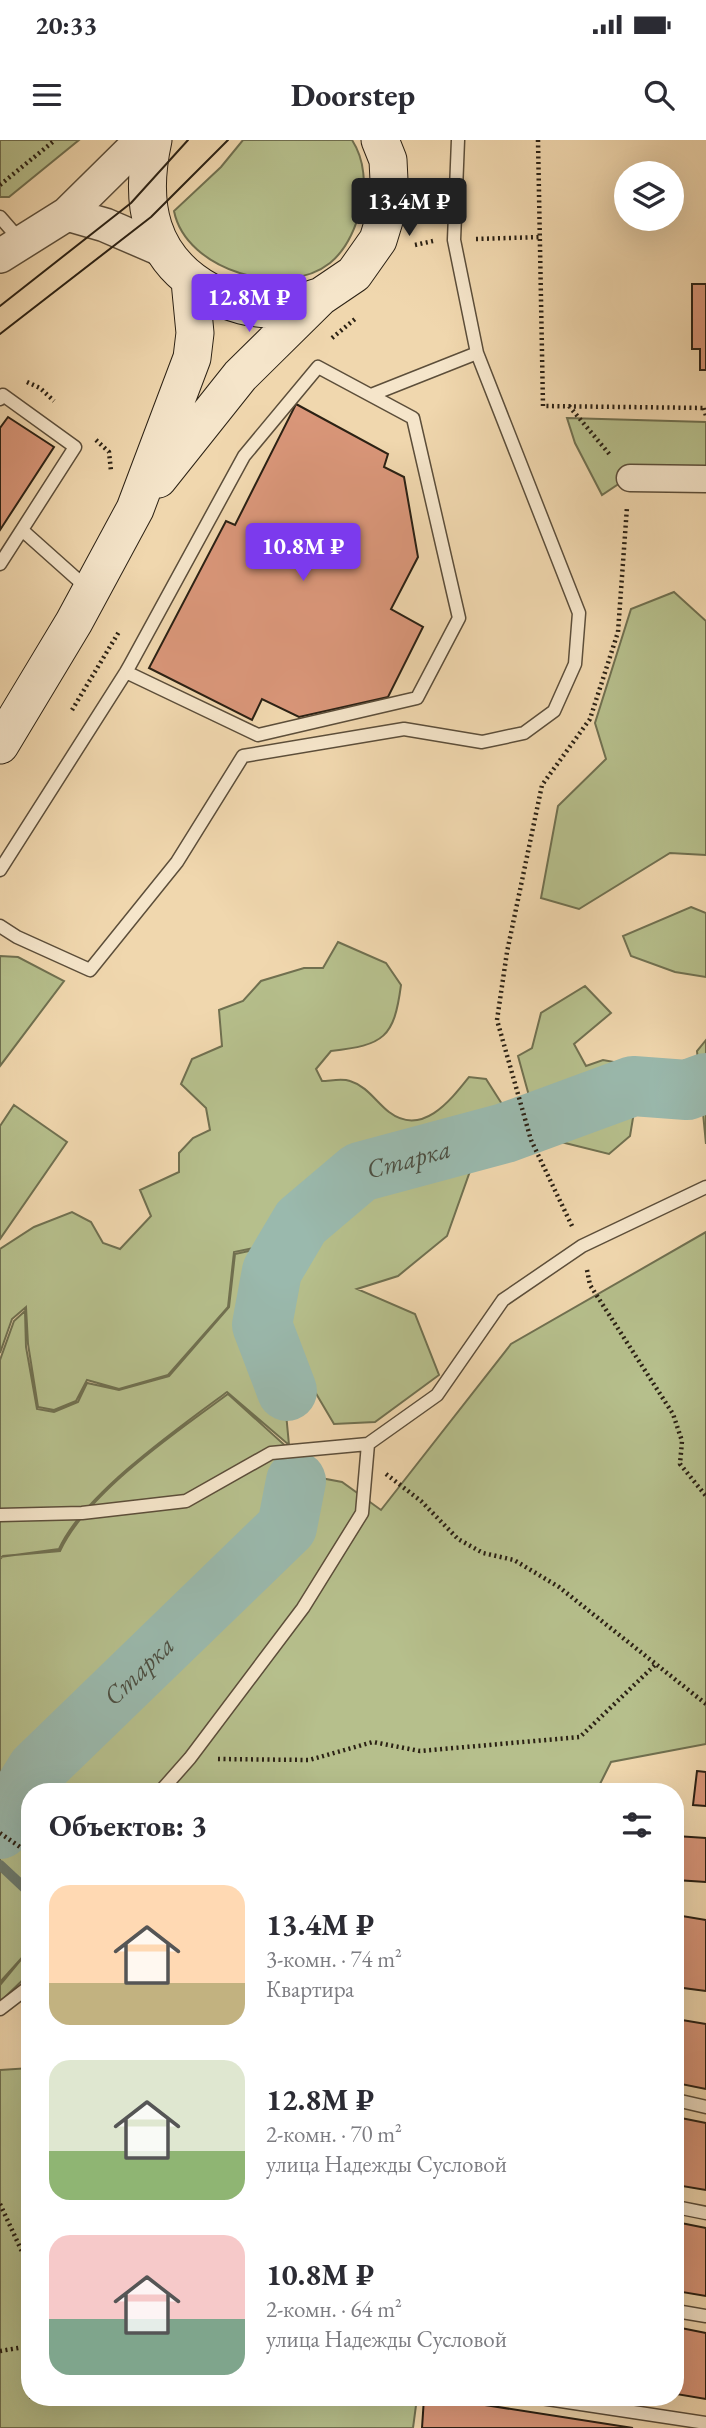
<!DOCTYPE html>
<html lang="ru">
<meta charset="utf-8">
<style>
body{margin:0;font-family:"EB Garamond",serif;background:#f2f2f3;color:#2b2b33;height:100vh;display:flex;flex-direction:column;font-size:26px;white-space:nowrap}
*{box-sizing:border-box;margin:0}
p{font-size:23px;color:#7c7c81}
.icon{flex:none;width:38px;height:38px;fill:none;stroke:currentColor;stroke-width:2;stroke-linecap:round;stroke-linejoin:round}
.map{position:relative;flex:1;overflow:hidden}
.drawer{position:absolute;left:21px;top:1643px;width:663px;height:623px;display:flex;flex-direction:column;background:#fff;border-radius:28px;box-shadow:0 7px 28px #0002}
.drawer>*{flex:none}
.controls{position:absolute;left:614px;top:21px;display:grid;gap:14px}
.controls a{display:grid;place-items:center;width:70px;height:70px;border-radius:50%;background:#fff;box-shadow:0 7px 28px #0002;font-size:35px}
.price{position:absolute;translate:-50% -60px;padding:0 16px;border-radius:7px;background:#7c3aed;color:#fff;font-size:23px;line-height:46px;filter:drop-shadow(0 2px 4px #0008)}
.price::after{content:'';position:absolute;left:50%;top:42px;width:21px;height:16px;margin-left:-10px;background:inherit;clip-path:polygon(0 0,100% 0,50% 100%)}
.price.active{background:#222;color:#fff}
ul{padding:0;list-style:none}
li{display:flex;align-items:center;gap:21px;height:175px;padding:0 28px}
li span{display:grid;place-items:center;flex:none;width:196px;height:140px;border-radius:21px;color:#555}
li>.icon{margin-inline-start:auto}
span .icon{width:84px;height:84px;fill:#fffc;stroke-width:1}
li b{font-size:30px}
h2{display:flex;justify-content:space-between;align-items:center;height:84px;padding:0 28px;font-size:30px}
.status{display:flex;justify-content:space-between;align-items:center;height:49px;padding:0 35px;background:#fff;direction:ltr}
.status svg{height:19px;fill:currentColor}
header{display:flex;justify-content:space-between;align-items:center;height:91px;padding:0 28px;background:#fff;font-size:32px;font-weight:700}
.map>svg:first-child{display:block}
.green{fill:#b6bf8c;stroke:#707050;stroke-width:2}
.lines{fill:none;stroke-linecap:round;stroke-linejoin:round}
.stream{stroke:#6e7c70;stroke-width:10}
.river{stroke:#9ab9ad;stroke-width:60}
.building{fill:#d99679;stroke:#2b2114;stroke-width:2}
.service-casing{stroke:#5c4e3a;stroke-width:15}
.minor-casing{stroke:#5c4e3a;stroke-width:29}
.tertiary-casing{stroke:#5c4e3a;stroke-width:36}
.secondary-casing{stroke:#2b2114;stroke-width:39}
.path{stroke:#2b2114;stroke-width:4.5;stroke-dasharray:2 3.5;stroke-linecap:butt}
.service{stroke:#f5e5ca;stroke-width:12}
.minor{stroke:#f5e5ca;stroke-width:26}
.tertiary{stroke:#f5e5ca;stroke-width:33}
.secondary{stroke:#f5e5ca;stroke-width:37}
.tram{stroke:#2b2114;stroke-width:2}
.labels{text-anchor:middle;stroke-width:6;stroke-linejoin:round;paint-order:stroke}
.water-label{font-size:26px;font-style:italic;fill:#4c4f42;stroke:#f5e5ca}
</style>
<div class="status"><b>20:33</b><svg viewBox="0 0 49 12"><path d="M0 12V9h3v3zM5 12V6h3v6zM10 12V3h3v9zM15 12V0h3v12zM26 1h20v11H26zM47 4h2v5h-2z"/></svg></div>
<header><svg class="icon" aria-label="menu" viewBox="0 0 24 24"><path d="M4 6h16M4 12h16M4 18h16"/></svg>Doorstep<svg class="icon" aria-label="search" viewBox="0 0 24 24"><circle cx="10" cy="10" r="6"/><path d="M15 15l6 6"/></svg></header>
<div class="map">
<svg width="706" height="2288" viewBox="0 0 706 2288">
<rect width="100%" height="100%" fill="#f0d7ae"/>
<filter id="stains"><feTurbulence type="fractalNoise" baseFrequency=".00286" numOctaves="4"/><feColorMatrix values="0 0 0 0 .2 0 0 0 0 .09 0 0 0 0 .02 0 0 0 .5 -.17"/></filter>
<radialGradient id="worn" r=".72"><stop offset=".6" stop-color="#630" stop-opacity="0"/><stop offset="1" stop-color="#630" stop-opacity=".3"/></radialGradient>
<path class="green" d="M0,0H79L9,57H0Z
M243,0H352C365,20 366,45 361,67C356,87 346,110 330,123C285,159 186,131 174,71L221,27Z
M567,278L706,282V330L644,327L602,355L575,303Z
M674,452L706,481V715L670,713L579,769L541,758L558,666L606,619L595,583L631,469Z
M691,767L706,773V837L675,832L631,816L623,796Z
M338,802L386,823L401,845C394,898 384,905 331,911L316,929L322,941C330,941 342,938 350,941C367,946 376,962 389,972C422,997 450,961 469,937L486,939L502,964L474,1020L447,1096L398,1136L357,1149L415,1174L439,1235L375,1282L334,1284L275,1184L274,1104L234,1112L228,1167L168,1235L119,1249L87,1240L76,1261L54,1270L38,1267L28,1204L26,1167L12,1179L0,1213V1109L34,1087L72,1072L91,1082L103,1103L120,1109L151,1076L140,1050L179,1032V1013L193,998L210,990L206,968L181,944L192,919L222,906L219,870L243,861L261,841L304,828H323Z
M0,816L18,817L64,841L0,926Z
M585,846L611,873L574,904L586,926L603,920L631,925L633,978L630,996L609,1014L561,1002L539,992L518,916L532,908L541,873Z
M706,900V1004L697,911Z
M14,965L67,1002L0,1099V986Z
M706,1092V1604L611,1622L596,1652H30V1673L0,1643V1419L3,1416L60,1411C87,1353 176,1292 228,1254L321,1338L342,1342L381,1370L511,1204Z
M273,1106L259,1185L284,1252L289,1305L227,1252C178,1288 83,1355 59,1409L0,1417V1220L14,1181L25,1171L26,1207L37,1269L54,1272L78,1262L87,1243L119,1250L169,1236L229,1167L235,1114Z
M0,1647L30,1677V1833L0,1862V1845L28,1811L0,1842Z
M30,1928V2258H417L413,2288H0V1930Z"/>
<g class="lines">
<path class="stream" d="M0,1725L30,1753"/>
<g class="river">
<path id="s1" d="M287,1251L262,1185L272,1131L301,1082L360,1032L505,993L633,946L687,950L706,943"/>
<path id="s2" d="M0,1689L37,1629L287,1387L296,1341"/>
</g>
</g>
<path class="building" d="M692,144H706V230H700V209H692Z
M296,264L388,314L384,327L404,337L418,417L391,469L423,487L388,557L299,577L262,559L252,580L149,528L226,381L235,385Z
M8,277L54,307L0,390V288Z
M697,1631L706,1632V1666L693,1665Z
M676,1696L706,1698V1742L676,1740Z
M676,1775L706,1780V1851L676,1847Z
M676,1879L706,1884V1949L676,1943Z
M676,1977L706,1983V2050L676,2045Z
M676,2082L706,2088V2156L676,2151Z
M676,2187L706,2193V2259L676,2254Z
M424,2258L453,2260L633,2288H422Z"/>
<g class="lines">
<g class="service-casing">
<path id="service" d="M0,77L20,100
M371,255L477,213
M0,259L3,255L75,307L0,424
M22,390L87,448
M0,730L126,532L130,525L244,316L318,227L413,278L459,478L417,558L258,595L126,532
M0,786L17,797L90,830L177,722L243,616L404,589L482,602L524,593L554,571L575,524L579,473L477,213L454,100L458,0
M0,1375L82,1373L186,1361L271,1313L368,1304L437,1255L503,1160L582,1106L706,1047
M160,1652L190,1618L303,1468L362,1373L368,1304
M0,1869L30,1846
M676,1960L706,1967
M676,2067L706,2073
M676,2171L706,2176
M541,2258L706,2283"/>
</g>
<g class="minor-casing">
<path id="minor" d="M630,338L706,339"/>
</g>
<g class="tertiary-casing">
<path id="tertiary" d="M67,74L105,85L163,110
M0,116L67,74L142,0"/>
</g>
<g class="secondary-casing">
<path id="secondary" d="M153,0C139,63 149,119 210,152C229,163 255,171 277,168C291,166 305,161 319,157
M158,339L240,236L320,157L354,134L378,100L390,61L388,20L380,0
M0,605L74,482L135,369L192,218L195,193L190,141"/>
</g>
<path class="path" d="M538,0L543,266L706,268
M0,45L55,0
M476,99L542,97
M415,105L433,101
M332,198L355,179
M27,242L40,248L54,261
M569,266L611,316
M704,268L706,276
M96,300L109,312L111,331
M72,570L120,490
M572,1086L531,1000L497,880L507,812L542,645L590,579L618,492L627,367
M587,1130L590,1145L673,1274L682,1301L680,1324L706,1356
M386,1334L421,1361L458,1399L483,1413L514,1420L559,1447L706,1564
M218,1619L309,1620L373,1602L420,1611L580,1597L656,1524
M0,1693L30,1714
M0,2064L30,2129
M0,2211L30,2206"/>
<use href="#service" class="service"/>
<use href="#minor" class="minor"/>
<use href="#tertiary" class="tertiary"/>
<use href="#secondary" class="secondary"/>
<path class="tram" d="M0,166L131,63L188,0
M0,194L151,77L228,0"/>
</g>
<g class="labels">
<g class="water-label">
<text dy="9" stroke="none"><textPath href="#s1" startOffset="310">Старка</textPath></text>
<text dy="9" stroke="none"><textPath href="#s2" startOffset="212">Старка</textPath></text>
</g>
</g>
<rect width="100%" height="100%" filter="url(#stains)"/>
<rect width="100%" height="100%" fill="url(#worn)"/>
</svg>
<div class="controls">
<a><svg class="icon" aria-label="layers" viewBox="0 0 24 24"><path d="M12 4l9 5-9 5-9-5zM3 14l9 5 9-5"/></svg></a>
</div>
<b class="price active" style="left:409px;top:98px">13.4M ₽</b>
<b class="price" style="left:249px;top:194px">12.8M ₽</b>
<b class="price" style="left:303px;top:443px">10.8M ₽</b>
<section class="drawer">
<h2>Объектов: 3<svg class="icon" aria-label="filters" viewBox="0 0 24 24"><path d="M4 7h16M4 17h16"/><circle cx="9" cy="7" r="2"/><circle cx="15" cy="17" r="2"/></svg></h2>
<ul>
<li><span style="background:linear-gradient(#ffd9b3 70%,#c2b280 0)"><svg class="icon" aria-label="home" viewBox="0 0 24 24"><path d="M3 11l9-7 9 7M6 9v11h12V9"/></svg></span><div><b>13.4M ₽</b><p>3-комн. · 74 m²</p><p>Квартира</p></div></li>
<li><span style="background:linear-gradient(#dfe7d0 65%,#8fb573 0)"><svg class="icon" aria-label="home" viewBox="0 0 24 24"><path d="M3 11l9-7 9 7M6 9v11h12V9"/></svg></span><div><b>12.8M ₽</b><p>2-комн. · 70 m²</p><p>улица Надежды Сусловой</p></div></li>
<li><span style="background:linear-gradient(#f6c9c9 60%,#7fa58c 0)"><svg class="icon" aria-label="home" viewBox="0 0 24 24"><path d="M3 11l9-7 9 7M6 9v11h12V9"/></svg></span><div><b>10.8M ₽</b><p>2-комн. · 64 m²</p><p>улица Надежды Сусловой</p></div></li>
</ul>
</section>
</div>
